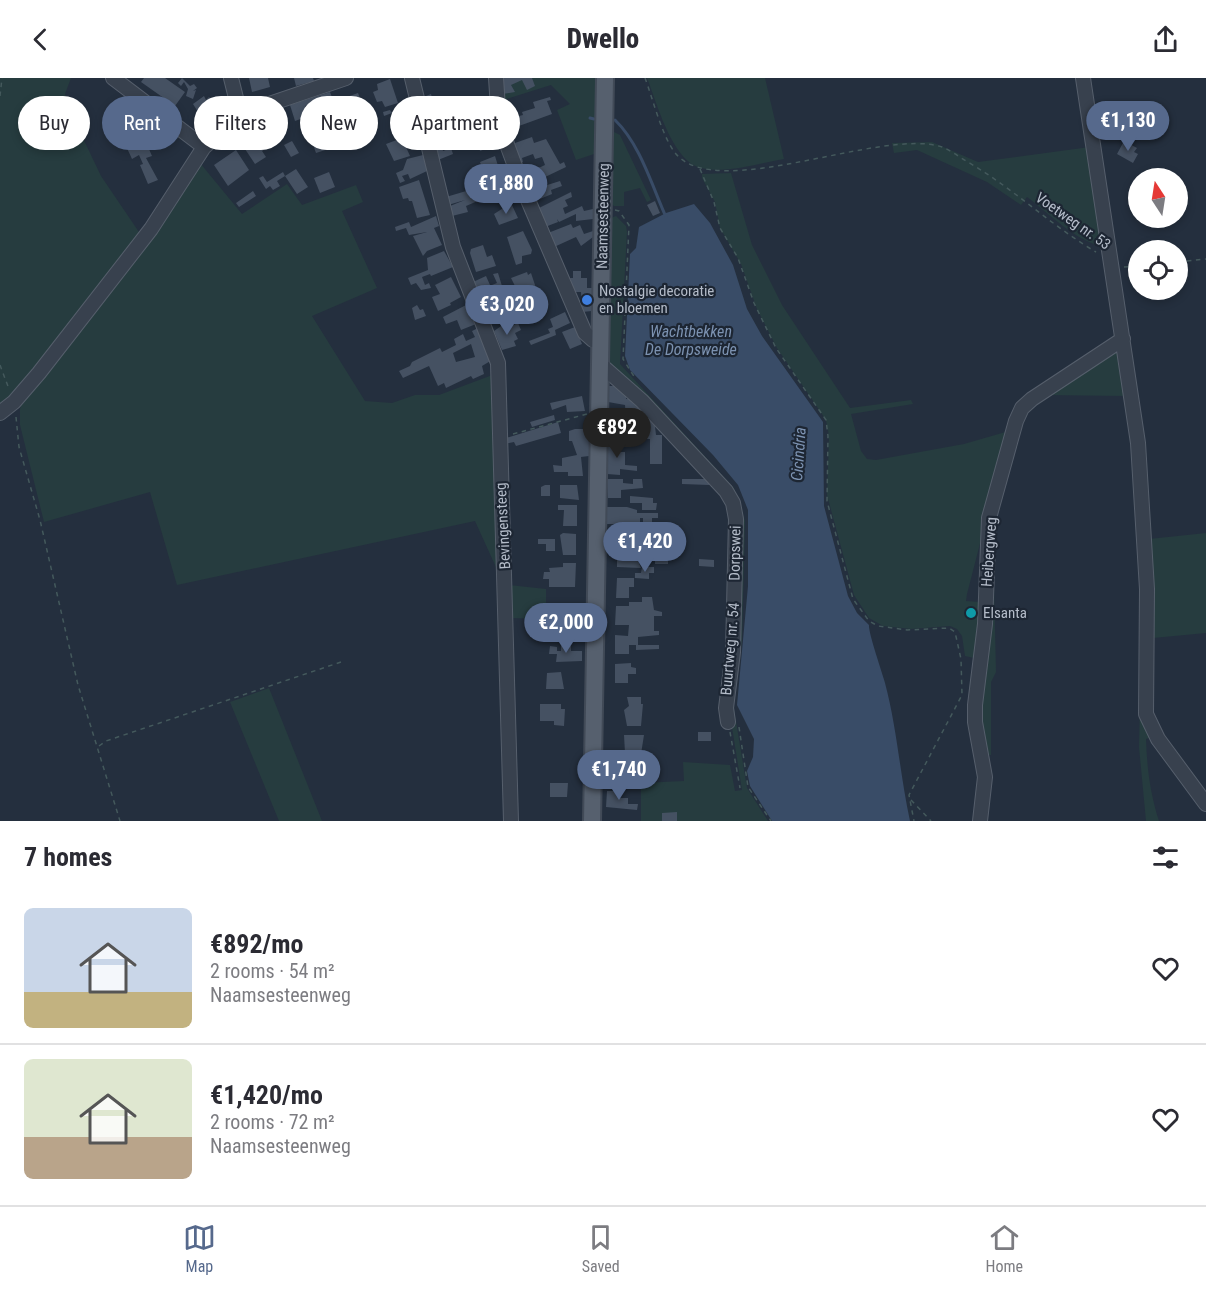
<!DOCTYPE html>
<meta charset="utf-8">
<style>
body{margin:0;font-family:"Roboto Condensed",sans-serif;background:#f7f7f7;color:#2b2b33;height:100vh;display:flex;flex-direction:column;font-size:22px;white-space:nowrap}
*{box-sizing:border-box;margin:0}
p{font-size:20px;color:#7c7c81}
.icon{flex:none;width:33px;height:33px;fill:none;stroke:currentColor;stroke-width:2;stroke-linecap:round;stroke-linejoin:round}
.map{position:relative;height:743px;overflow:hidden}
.drawer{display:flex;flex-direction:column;background:#fff;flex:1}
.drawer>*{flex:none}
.hud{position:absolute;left:18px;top:18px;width:600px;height:54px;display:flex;gap:12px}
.needle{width:39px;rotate:348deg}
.controls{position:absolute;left:1128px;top:90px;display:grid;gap:12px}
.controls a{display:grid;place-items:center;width:60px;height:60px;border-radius:50%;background:#fff;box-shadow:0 3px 9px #0003;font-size:30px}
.price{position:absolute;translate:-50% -51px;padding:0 14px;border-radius:21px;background:#56698c;color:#fff;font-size:20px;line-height:39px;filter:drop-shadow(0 2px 3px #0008)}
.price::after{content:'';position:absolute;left:50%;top:36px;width:18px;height:14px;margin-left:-9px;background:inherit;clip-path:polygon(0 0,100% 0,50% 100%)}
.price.current{background:#222;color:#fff}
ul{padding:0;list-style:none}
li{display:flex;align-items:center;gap:18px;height:150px;padding:0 24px}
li+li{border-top:2px solid #e1e1e2}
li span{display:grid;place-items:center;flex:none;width:168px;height:120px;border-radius:9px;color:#555}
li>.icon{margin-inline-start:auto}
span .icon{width:72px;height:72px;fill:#fffc;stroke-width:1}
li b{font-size:26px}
h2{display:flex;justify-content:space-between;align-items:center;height:72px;padding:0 24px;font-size:26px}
.tag{padding:0 21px;border-radius:27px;background:#fff;box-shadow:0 3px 9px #0003;font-size:21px;line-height:54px}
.tag.current{background:#56698c;color:#fff}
header{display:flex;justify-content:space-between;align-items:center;height:78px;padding:0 24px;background:#fff;font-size:27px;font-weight:800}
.tabs{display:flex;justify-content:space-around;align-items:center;height:84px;border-top:2px solid #e1e1e2;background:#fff;font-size:16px;color:#7c7c81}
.tabs a{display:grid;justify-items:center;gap:3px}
.tabs .current{color:#56698c}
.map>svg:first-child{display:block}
.green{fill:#263c3f}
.water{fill:#394c67}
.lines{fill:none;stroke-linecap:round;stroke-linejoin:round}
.stream{stroke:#394c67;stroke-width:3}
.building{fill:#455162;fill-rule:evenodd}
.minor-casing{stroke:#565f6c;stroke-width:16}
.major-casing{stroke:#414a57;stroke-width:20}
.path{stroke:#44595c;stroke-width:1.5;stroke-dasharray:4.5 4.5;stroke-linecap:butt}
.minor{stroke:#38414e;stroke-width:14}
.major{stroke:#56606e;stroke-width:16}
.shop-dot{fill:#3f7fe0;stroke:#1d2633;stroke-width:2}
.culture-dot{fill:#0f9aa8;stroke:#1d2633;stroke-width:2}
.labels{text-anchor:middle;stroke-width:4.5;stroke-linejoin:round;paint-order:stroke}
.street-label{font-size:15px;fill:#b4bcc9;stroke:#1d2633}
.poi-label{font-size:15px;fill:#b4bcc9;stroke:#1d2633;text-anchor:start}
.water-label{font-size:16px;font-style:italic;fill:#7c92b1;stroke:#1d2633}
</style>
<header><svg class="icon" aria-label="back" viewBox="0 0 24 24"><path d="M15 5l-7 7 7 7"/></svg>Dwello<svg class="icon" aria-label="share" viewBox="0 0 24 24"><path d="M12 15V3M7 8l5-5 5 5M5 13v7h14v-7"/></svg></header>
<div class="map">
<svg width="1206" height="743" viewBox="0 0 1206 743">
<rect width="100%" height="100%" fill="#242f3e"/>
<path class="green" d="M0,0H71L65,16L69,31L101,98L141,157L26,304L0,331Z
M501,0H596L594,76L576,82L557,32L570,26L551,7L503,22Z
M647,0H765L784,81C759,85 726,96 701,90C672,83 657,25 647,0Z
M612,53L620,57L651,122L647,124L640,110L624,114V128H614L610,125Z
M932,64L978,84L1090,69L1104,169C1075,163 1050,136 1027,119L1021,127L987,104L917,72L894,75L892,65Z
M200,85L242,136L287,106L302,127L356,107L363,124L342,133L377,210L312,238L365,323L392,325L415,317H439L495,296L493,363L500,498L475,443L177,507L150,414L44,444L20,347V331L23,320Z
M731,95L752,167L782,227L850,330L911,322L913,326L851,336L861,373L867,381L876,382L964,366L1009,353L967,516L966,523L980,524L974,580L965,578L962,558L957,551L950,548L911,551L883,548L869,540L854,517L827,417L829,358L826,342L777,270L757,231L741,186L720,150L715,124L702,100V96Z
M616,138L626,148L627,154L620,286L734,410L745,443L742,562L733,625L747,710L768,743H641V705L684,703L683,684L730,687L735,713L742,712L728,624L737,430L607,285L611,140Z
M1118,269L1126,318L1043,317Z
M1206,455V555L1153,560L1149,461Z
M509,507L546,511V541L510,540Z
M994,508L996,594L991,604V677H982L978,646L989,511Z
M1141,586L1152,659L1146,661C1147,690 1150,715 1159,743H1146L1139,669Z
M269,610L322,743H279L230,624Z"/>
<path class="water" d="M694,126L710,145L733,187L747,231L762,258L823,344L824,428L848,518L857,535L869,547C868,554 882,594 885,605C897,650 900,697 910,743H772L750,708L747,693L753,679L754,661L737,627L748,508V432L738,407L713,377L630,292L625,278L630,176L636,170L639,149L666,135Z"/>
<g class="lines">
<path class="stream" d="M590,40L594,41
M615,42C640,66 652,108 666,139"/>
</g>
<path class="building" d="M144,0H165L185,14L175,28L141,4Z
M182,0L190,8L194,6L197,10L193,13L196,12L193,21L186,18L188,11L184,4L181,8L178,5Z
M249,0H268L270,9L252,14Z
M294,0H313L314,3L296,8Z
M502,0H532L535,8L527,12L522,2L511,7L515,14L503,16Z
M390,1L398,25L385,29L382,23L377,24L373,14L378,12L377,6Z
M330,14L335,27L332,28L347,65L316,75L309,55L305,56L301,46L323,37L318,24L305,28L309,38L295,43L290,27Z
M358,15L366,36L346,43L343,35L350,32L349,30L345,31L341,21Z
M431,16L435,30L447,26L450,29L449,25L459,22L463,33L427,45L421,20Z
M204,18L206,22L209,19L213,24L216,21L221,28L203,42L193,26Z
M550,19L551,22L547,23L552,36L508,52L507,41L523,37L522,34L535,30L533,24Z
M485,26L488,36L472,41L473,45L465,48L472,60L449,68L447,62L441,64L443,73L451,70L453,76L438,82L428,50L443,48L441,42L449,40L454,56L461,54L458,40L465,38L463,33Z
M410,31L414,48L396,53L392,35L384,38L383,34L390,32L392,35Z
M138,46L152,78L146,80L158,102L148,106L140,87L143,86L139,77L132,81L126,68L134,65L128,51Z
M265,53L273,65L262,73L266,79L255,86L243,68Z
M493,53L497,67L480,73L478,65L466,69L464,64Z
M513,58L515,65L532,59L534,65L546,61L560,86L564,84L566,89L541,101L544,108L560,103L562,108L551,112L552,116L535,123L521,91L528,88L530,94L545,87L542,79L535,81L533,76L522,80L523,84L519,86L509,59Z
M402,60L410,78L394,83L386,66Z
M292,63L299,75L291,79L284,67Z
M1124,63L1137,70L1134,74L1138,76L1133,85L1117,76Z
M236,72L249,92L228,108L214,87Z
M423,77L427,93L410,101L408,96L402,98L405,103L400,105L396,95L403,92L407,81Z
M495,78L499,91L484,95L480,84Z
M296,91L308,109L297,116L285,98L277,103L280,108L273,112L270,108L266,111L259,100L263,98L267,104L283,94L285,98Z
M329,94L335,109L320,115L314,100Z
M501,97L505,107L488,114L485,105L477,108L475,103L485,100L488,103Z
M419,102L430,137L417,140L412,123H409L408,120L403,121L399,109Z
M473,111L475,119L479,118L480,122L466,128L468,134L452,138L450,128L465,122L448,127L446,119Z
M253,113L256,118L239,129L236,125Z
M571,114L572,119L565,122L568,128L563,130L565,136L582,128L584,133L593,131V141L576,143V136L559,144L557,141L558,144L545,149L537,131Z
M655,123L660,135L653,138L647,127Z
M511,125L518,140L499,147L494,136Z
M436,138L439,148L434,150L442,167L427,173L423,178L413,158L427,154L409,157L406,150L396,153L395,149L409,144L411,149Z
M571,146L573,150L580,147L584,156L593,153V159L581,168L576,159L554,169L548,155Z
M523,153L532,172L531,176L522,178V185L516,187L507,159Z
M483,167L487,179L492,177L496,188L476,194L470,175L471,171Z
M444,173L453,189L431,198L430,196L422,199L425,207L429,205L431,210L421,212L416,205L411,207L408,200L428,192L427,180Z
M573,193H581V200H587V210H592V233L582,234L581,214H574L570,200H573Z
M527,194L528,197L531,195L537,213L521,220L511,200Z
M498,195L502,208L493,212L492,207L497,205L493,196Z
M486,198L490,207L477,214L473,204Z
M451,199L461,219L450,225L451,227L438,233L432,219L440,216L435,207Z
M490,213L497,232L488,236L481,221L478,223L476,219Z
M468,226L476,246L461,252L457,242L446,246L443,239Z
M417,227L420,232L423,231L426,238L415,242L412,230Z
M565,234L570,245L555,252L556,257L531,267L529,263L550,255L548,251L553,249L550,241Z
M507,244L509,249L518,245L521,252L515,255L518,261L514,263L516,268L502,272L494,253Z
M575,249L582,266L570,271L562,254Z
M478,250L492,282L482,288L484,296L473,301L471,298L446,310L444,305L438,308L429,288L403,300L399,293L410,288L412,284L440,270L442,274L456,267L454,261L463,256L466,263L475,259L472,253ZM471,266L475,279L456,284L453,275Z
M608,308H621L626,312V321H635L654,340L656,357H662V386H650V361H637V355L608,353V340H626L625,327L608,324Z
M582,318L585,333L567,334L566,327L552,332L550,325Z
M554,337L555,342L532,349L530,344Z
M558,344L561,355L516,368L514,364L504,366L503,361Z
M575,351H590L589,378L581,379L583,398H568V394H554L553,387L562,388V380L577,377L572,363H569V353Z
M607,364H621V374H625V387L637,388V393L620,391V397L607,396Z
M607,401H623V405L633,406V401H642L643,410L621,412V420H608Z
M682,401H709V407L682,406Z
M545,407H550V418H541V409Z
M560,407H577L579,422L560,420Z
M630,418L653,420V425H657L656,432H642V425H630Z
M558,427H577V448H563L564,432H558Z
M607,429H627L637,432V435H658V440H652V445H643V440H640V445H635V451H646V455L640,456V461L611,460L612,450H618V446H607Z
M563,455L576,456V477H563L560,457Z
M538,461H555V473H546V466H538Z
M635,469V474H643V471H663V481H668V486H655V480H637L641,490L617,489V470Z
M699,481L714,482V489L699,488Z
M563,485H576L575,509H549V501H543L544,494H550L549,490L563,489Z
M642,489H654V495H649V501L635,500V495H641Z
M617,500H634V509H629V520H616Z
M642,519H652L654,532L662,534V538H654V553H659V557L638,559V567H659V571L636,572V567H629V576H615V557L628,558L629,547H615L616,528H629V524H642Z
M574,529L580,532V551H556V557L547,556L550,546H545L541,535H559V538H563V530Z
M550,568L557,569V573H561V568H571V573H582V583L556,584L557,576H549Z
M631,585V589L636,590V596H628V605H615V586Z
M561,594L564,611H546L547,595Z
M627,619H641V626H643L641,648H627L624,632L629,628Z
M540,626H561V631H565L564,648L554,647V643H540Z
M698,654H711V663H698Z
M624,657H644L641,676L625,675Z
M550,705H568L567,719H550Z
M607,713H620V720H628V726H638L637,732L606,729Z
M677,734V743H662V735Z"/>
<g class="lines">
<g class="minor-casing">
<path id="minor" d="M113,0L204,69
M231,0L240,36
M412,0L453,169L498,285L511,743
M496,0L499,45L525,115L585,255L593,262L601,263
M1083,0L1138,365L1147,511L1146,636L1158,661L1206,726
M600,286L642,323L726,413L733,425L736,441L733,574L726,630L728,644
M0,335L14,324L39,295L151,151L204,69L240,36L346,0
M980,743L985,699L975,644V627L985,546L989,440L1016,343L1022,330L1032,321L1123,261"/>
</g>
<g class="major-casing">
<path id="major" d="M592,743L605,0"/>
</g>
<path class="path" d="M645,0C653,21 662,59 676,76C718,125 882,49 942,69C950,72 958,78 966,83C1012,109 1050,147 1096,174
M0,18L2,0
M700,91L714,124L720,150L738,180L754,225L776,270L826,342L828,358L827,423L853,521L869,543L878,548L907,552L949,550L955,554L961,581L962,617L909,717L914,743
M615,132L619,133L629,147L623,281L635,300
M1178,184L1206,181
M1124,189L1138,188
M0,287L9,311
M16,339L19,369L40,442L78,607L120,743
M513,356L587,336
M739,649L748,709L771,743
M730,654L740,710
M99,668L106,663L341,584
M911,722L931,743"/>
<use href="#minor" class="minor"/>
<use href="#major" class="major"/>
</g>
<circle class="shop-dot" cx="587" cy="222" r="6"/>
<circle class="culture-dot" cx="971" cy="535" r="6"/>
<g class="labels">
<g class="street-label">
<text transform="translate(603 138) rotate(-89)" y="5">Naamsesteenweg</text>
<text transform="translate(1073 143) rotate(35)" y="5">Voetweg nr. 53</text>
<text transform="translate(503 448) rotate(-93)" y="5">Bevingensteeg</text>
<text transform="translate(989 474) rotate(-86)" y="5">Heibergweg</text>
<text transform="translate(735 475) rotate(-89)" y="5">Dorpswei</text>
<text transform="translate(730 571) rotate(-85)" y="5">Buurtweg nr. 54</text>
</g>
<g class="poi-label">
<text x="599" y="218">Nostalgie decoratie<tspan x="599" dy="17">en bloemen</tspan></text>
<text x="983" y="540">Elsanta</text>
</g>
<g class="water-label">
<text x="691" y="259">Wachtbekken<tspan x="691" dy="18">De Dorpsweide</tspan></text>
<text transform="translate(798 376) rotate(-86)" y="6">Cicindria</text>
</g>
</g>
</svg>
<div class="controls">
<a><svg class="needle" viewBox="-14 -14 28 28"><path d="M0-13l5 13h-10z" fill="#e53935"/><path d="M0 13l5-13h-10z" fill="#7c7c81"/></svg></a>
<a><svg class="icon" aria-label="locate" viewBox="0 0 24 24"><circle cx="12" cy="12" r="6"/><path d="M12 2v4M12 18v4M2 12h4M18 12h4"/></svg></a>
</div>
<b class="price" style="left:1128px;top:74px">€1,130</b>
<b class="price" style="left:506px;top:137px">€1,880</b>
<b class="price" style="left:507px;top:258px">€3,020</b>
<b class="price current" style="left:617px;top:381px">€892</b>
<b class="price" style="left:645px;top:495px">€1,420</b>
<b class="price" style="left:566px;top:576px">€2,000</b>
<b class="price" style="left:619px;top:723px">€1,740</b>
<div class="hud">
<a class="tag">Buy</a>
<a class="tag current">Rent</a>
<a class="tag">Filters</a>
<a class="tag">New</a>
<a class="tag">Apartment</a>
</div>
</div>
<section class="drawer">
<h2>7 homes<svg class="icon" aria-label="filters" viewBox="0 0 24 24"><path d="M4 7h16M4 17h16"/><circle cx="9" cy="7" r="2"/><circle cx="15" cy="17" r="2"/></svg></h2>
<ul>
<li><span style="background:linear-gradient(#c9d6e8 70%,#c2b280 0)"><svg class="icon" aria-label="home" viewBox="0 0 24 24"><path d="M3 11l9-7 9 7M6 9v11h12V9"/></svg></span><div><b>€892/mo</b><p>2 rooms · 54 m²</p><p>Naamsesteenweg</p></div><svg class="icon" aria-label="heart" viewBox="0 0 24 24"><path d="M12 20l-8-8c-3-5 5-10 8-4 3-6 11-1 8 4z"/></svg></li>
<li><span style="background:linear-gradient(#dfe7d0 65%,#b9a48a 0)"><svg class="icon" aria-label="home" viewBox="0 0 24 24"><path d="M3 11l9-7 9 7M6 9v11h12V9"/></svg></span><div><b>€1,420/mo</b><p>2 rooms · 72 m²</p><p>Naamsesteenweg</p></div><svg class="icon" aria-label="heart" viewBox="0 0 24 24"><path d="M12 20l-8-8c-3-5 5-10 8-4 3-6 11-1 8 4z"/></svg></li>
</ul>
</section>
<nav class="tabs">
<a class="current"><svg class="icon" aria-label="map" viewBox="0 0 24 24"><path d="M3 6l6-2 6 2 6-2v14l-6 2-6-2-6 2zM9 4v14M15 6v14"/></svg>Map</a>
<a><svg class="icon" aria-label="saved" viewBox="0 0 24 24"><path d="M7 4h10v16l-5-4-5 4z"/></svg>Saved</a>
<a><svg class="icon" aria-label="home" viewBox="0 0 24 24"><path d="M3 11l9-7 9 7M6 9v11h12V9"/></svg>Home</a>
</nav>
